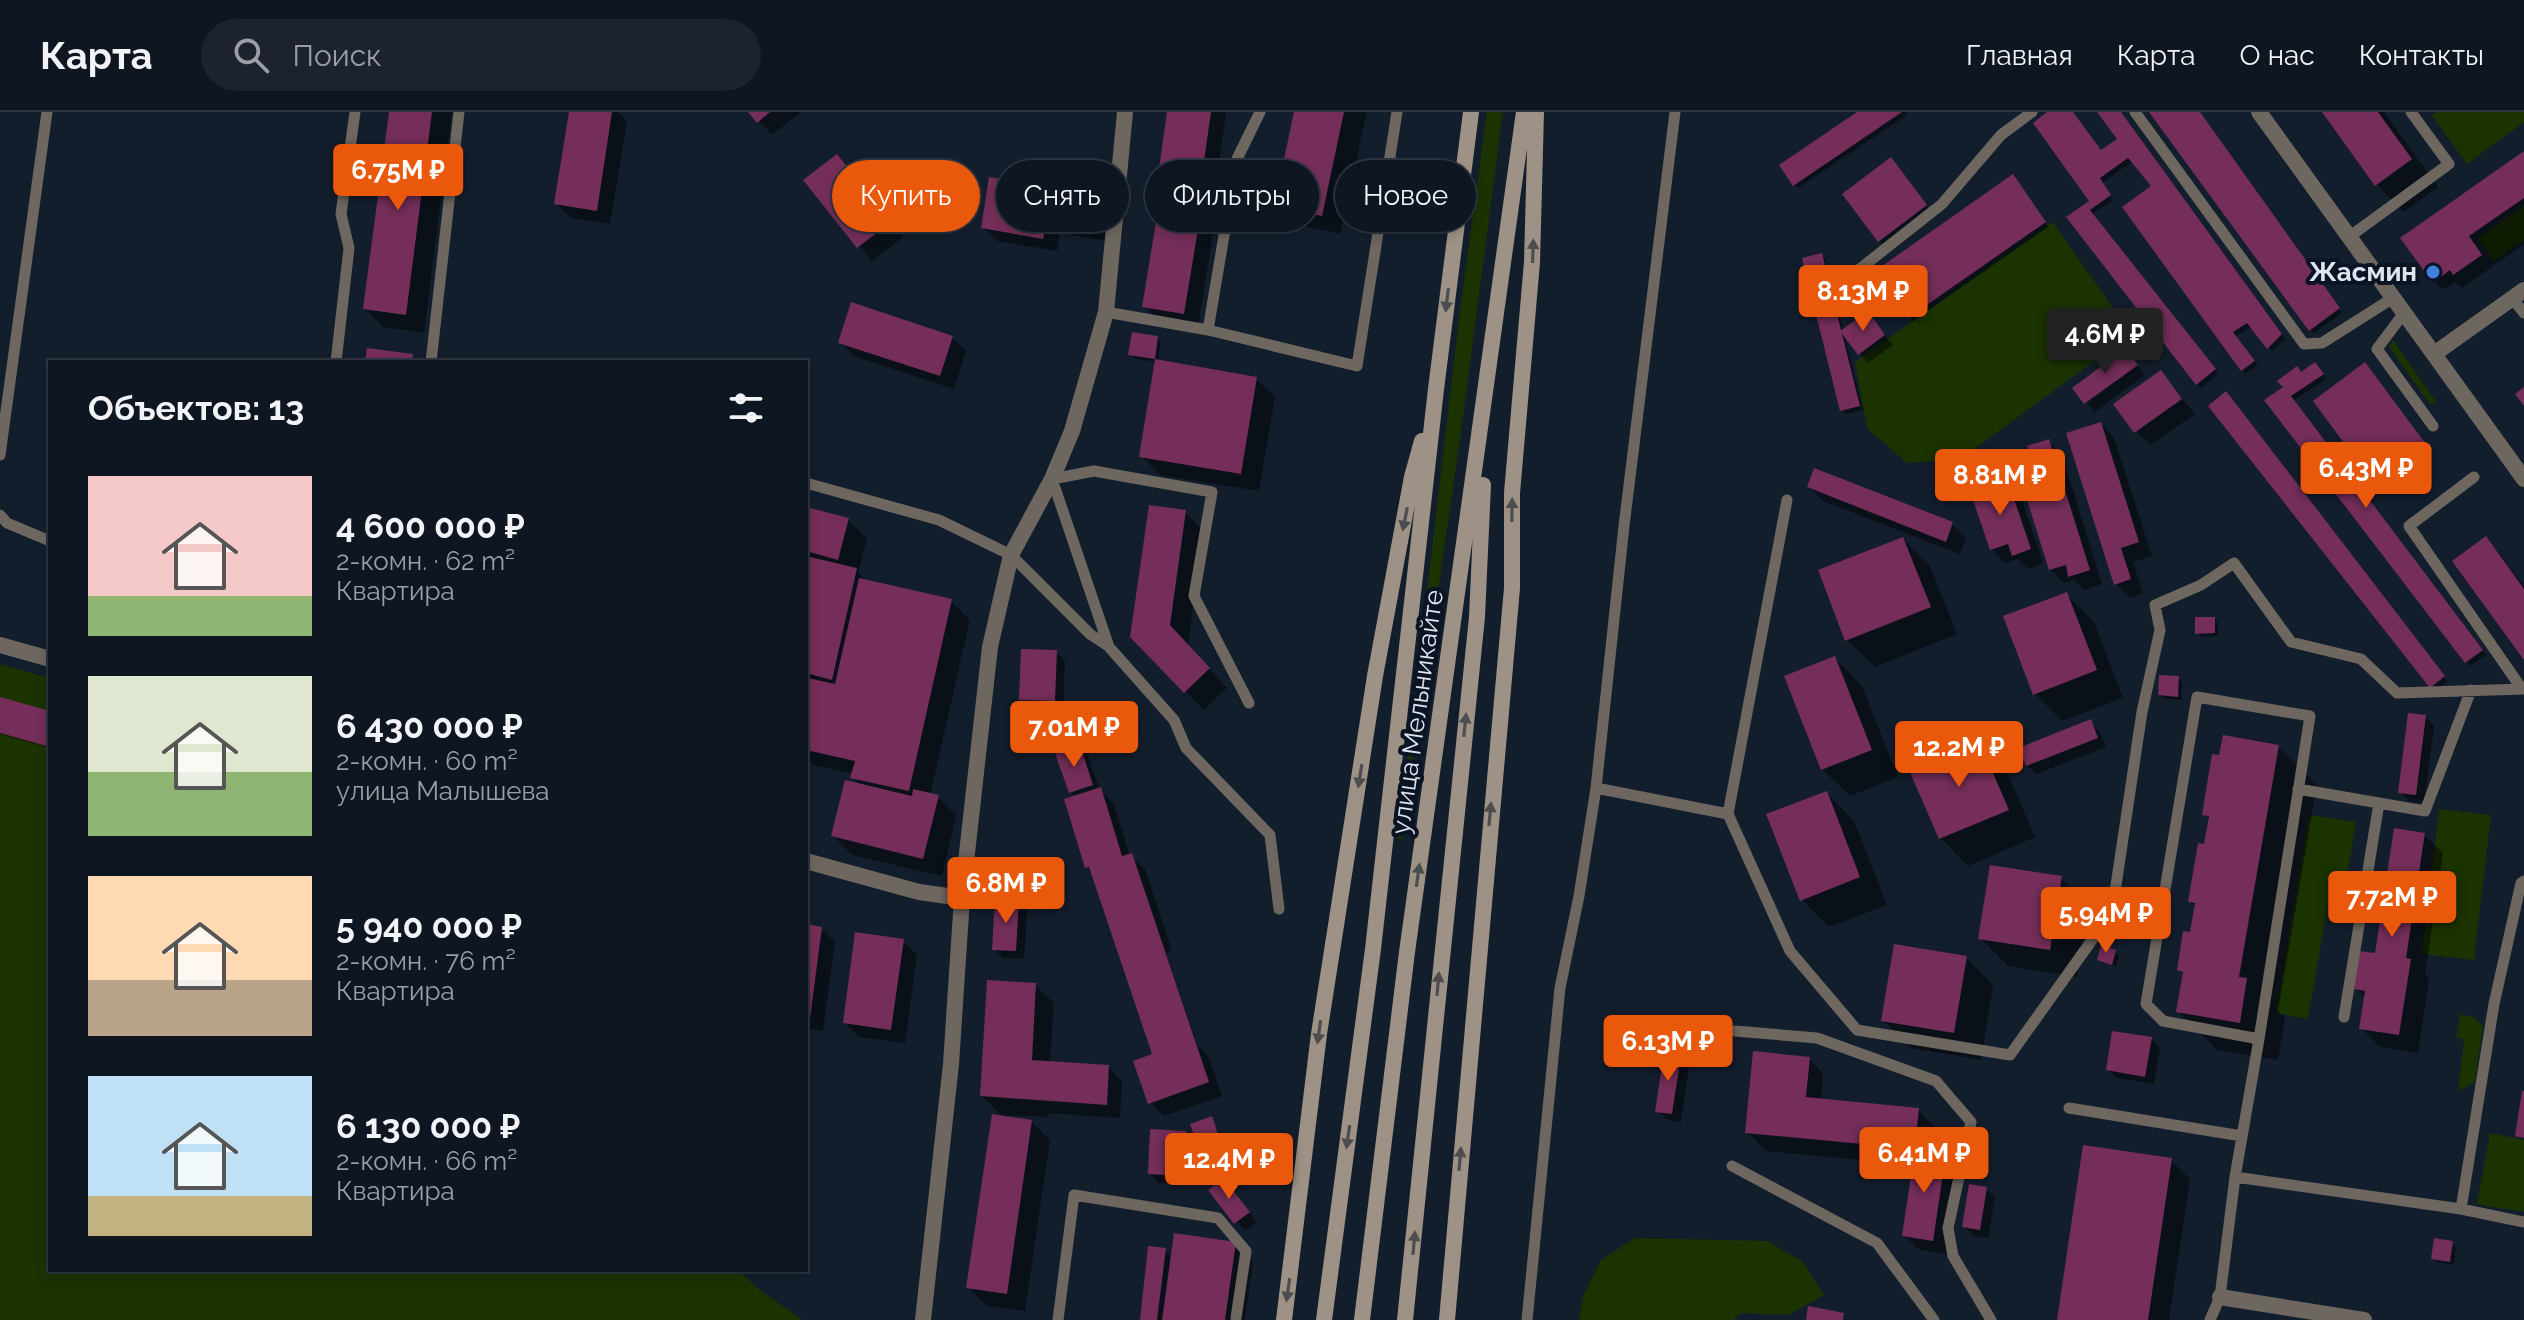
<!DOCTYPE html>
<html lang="ru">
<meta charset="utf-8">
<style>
body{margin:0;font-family:Raleway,sans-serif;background:#1c232f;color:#f1f3f6;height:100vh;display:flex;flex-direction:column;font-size:30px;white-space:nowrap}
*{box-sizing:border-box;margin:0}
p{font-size:26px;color:#9b9fa5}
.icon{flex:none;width:44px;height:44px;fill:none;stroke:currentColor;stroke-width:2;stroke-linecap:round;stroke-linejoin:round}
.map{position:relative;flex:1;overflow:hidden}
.drawer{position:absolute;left:48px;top:248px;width:760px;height:912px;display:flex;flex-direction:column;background:#0e1622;border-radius:0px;box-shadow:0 4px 12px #0003,0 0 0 2px #2e3540}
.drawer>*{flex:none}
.top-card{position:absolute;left:832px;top:48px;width:760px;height:72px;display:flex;gap:16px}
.price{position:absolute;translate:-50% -68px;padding:0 18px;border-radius:8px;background:#ea580c;color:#fff;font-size:26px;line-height:52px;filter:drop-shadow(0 2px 4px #0008)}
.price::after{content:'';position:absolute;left:50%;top:48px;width:24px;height:18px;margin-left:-12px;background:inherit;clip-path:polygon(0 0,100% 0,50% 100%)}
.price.current{background:#222;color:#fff}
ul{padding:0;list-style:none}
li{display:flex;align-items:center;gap:24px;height:200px;padding:0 40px}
li span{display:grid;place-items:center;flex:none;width:224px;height:160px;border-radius:0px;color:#555}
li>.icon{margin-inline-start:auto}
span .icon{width:96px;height:96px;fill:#fffc;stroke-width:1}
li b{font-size:34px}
h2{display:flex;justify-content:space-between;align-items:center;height:96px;padding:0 40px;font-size:34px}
.pill{padding:0 28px;border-radius:36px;background:#0e1622;box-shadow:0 4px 12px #0003,0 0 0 2px #2e3540;font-size:28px;line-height:72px}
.pill.current{background:#ea580c;color:#fff}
header{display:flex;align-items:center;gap:48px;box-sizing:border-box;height:112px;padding:0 40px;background:#0e1622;border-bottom:2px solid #2e3540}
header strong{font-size:38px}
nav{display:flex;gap:44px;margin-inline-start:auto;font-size:28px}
.search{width:560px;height:72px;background:#1c232f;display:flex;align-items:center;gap:20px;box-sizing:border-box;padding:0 28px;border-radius:44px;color:#9b9fa5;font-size:30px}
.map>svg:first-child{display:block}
.green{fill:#1b3301}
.shadow{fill:#0007}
.building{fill:#742e59}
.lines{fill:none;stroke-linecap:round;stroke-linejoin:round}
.service{stroke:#6e6760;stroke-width:11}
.minor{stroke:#6e6760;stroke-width:16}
.tertiary{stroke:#6e6760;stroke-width:16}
.secondary{stroke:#9d9285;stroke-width:16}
.oneway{fill:#4c4d4f}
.shop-dot{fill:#3f7fe0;stroke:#0a1423;stroke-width:3}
.labels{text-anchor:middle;stroke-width:8;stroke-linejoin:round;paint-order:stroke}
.poi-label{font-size:26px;font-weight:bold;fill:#dee5f0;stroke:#0a1423;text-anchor:end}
.street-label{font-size:26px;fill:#dee5f0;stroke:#0a1423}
</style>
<header>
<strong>Карта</strong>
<div class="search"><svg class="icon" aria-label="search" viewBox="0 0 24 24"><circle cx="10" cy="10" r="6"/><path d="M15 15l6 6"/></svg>Поиск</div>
<nav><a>Главная</a><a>Карта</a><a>О нас</a><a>Контакты</a></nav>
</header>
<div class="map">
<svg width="2524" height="1208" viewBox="0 0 2524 1208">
<rect width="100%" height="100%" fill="#131e2d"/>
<path class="green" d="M1487,0H1503L1459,335L1402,727H1398L1459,207Z
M2437,0H2524V10L2467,52L2432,4Z
M2524,94V128L2494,149L2478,126Z
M2053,110L2131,222L1961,347L1907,351L1867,316L1855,250Z
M2393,228L2437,291L2430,292L2389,235Z
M0,552L50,566V1158H739L757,1176L803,1208H0Z
M2439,697L2491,703L2474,848L2422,842Z
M2309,703L2356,710L2342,794L2328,792L2308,907L2276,901Z
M2460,902L2474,905L2483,914L2475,969L2467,975L2458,978L2464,928L2456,925Z
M2490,1021L2524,1028V1100L2477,1092Z
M1635,1126L1768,1129L1803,1150L1824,1183L1788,1203L1740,1201L1734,1208H1579L1583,1184L1601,1148Z"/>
<path class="shadow" d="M391,0H452L424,221L384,215L365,197Z
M571,0H618L627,9L610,112L571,106L557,92Z
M751,0H801L772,23Z
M1169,0H1224L1226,2L1213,93L1217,97L1198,215L1158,208L1144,194L1164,75L1159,71Z
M1296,0H1367L1340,122L1295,112L1276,93Z
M1861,0H1905L1907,3L1798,76L1794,72Z
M2050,0H2071L2101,40L2120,28L2099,0H2120L2285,227L2272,239L2251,214L2235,225L2258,253L2246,261L2243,258L2153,75L2133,49L2102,71L2113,88L2092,102L2218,262L2201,276L2197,272L2069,106L2091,89Z
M2152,0H2199L2342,201L2314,221L2310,217Z
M2324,0H2384L2438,75L2404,100L2377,73Z
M2524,42V132L2462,176L2455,170L2446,176H2441L2431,166Z
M837,44L903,125L872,149L806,68Z
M1894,51L1930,98L1883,132L1880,129Z
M2016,69L2048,115L1913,209L1910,205Z
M1097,86L1111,100L1106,129L1060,121L1057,139L997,129L983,115Z
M1821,143L1825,147L1843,219L1868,202L1893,233L1868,251L1844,220L1863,298L1846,302L1842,298Z
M952,225L966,239L954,277L854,244L840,230Z
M1158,226L1161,230L1158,250L1256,267L1275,285L1259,379L1160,363L1141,344L1156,250L1134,246L1130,242Z
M2134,248L2145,263L2095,300L2075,276Z
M2319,257L2326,267L2293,289L2486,543L2470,554L2267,289L2301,262Z
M2369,257L2430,339L2381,376L2315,290Z
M2161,261L2195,302L2150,333L2136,319Z
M2230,286L2447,569L2435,579Z
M2101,312L2114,326L2152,444L2133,450L2143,481L2130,486L2116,472Z
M2048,329L2062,343L2102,472L2084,478L2074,468L2064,471L2050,457L2034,346Z
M2006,368L2020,382L2043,451L2028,457L2018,447L2005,451L1992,437Z
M1809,375L1952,412L1966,426L1960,442L1823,389Z
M806,397L848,408L867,427L858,460L867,470L951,489L970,508L930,683L938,685L956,703L942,764L852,743L833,724L861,674L853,666L854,662L814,653L806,645V586L808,575L806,574Z
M1185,400L1204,419L1188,533L1227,576L1204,598L1132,525Z
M1903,427L1930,454L1957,522L1875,555L1847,528Z
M2486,427L2499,441L2524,474V545Z
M2066,482L2094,510L2123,586L2062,609L2035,582Z
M2214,507L2218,511V524L2201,525L2197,521Z
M1056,540L1065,549L1063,597L1030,596L1021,587Z
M1835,546L1862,574L1898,665L1850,684L1822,657Z
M2178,566L2182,570L2181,588L2164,586L2160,582Z
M0,587L50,601V636L0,622Z
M2425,605L2434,614L2424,691L2409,689L2400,680Z
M2090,610L2099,619L2106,635L2036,662L2027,653Z
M1978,629L2005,656L2035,725L1968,754L1941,726Z
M1079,635L1088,644L1100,678L1114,692L1130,744L1145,757L1172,839L1166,841L1198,934L1208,944L1222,984L1164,1004L1150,990L1154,944L1093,761L1087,755L1076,685L1071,680Z
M2279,635L2317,673L2278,899L2285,906L2278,948L2217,938L2178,899L2185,863L2179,857L2192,822L2196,795L2190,789L2210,708L2205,702Z
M1827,681L1854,709L1887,793L1829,815L1801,787Z
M2424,723L2443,741L2425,863L2429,867L2418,941L2380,935L2361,916L2366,886L2356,876L2377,843Z
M2061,766L2088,794L2077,865L2008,854L1980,826Z
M1018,790L1027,799L1024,847L1003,846L994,837Z
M806,814L821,816L835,830L823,919L806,916Z
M903,829L917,843L905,931L859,925L845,911Z
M2115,840L2119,844L2116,855L2099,848Z
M1966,846L1993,873L1981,948L1911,936L1884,909Z
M1035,873L1054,891L1050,951L1108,955L1122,969L1120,1006L1048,1001L1047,1005L1007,1003V1006L1031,1009L1050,1028L1025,1199L987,1194L968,1175L1004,1006L982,984Z
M2151,927L2160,936L2154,972L2117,966L2108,957Z
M1680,945L1689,954L1681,1010L1667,1008L1658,999Z
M1809,947L1823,961L1821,989L1918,998L1936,1017L1934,1042L1945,1044L1959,1058L1946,1142L1918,1137L1904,1124L1914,1053L1766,1039L1747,1020Z
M1211,1006L1221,1026L1202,1033L1192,1013Z
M1185,1021L1194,1030L1192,1072L1159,1071L1150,1062Z
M2171,1048L2190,1067L2169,1208H2059Z
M1986,1077L1995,1086L1988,1126L1974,1124L1965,1115Z
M1232,1078L1257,1110L1245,1119L1211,1079Z
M2452,1131L2456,1135L2454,1153L2437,1150L2433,1146Z
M1235,1132L1253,1150L1245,1208H1142L1165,1138L1172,1145Z"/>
<path class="building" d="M389,0H432L406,203L363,197Z
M569,0H612L597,99L554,92Z
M748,0H770L757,11Z
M1167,0H1211L1200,77L1157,71Z
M1294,0H1344L1322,104L1274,94Z
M1857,0H1902L1793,74L1779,53Z
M2047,0H2073L2101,38L2117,27L2097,0H2121L2282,222L2267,237L2247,211L2233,220L2255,249L2241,259L2122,95L2151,74L2128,46L2100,66L2111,83L2090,98L2216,257L2196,273L2066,105L2089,89L2033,11Z
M2149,0H2200L2340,196L2309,219Z
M2322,0H2378L2412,47L2375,74Z
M2524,39V86L2469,124L2482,143L2453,163L2450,158L2437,168L2430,167L2400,126Z
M837,42L891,110L857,136L803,68Z
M1891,45L1927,93L1878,130L1842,82Z
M2013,62L2046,110L1908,206L1875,159Z
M989,65L1098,85L1093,116L1047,108L1043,127L981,116Z
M1162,74L1204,81L1184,202L1142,195Z
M1822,141L1860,294L1840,299L1802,146Z
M851,190L953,224L940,264L838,231Z
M1868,199L1885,223L1858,243L1840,219Z
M1132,220L1158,224L1155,247L1128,243Z
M367,236L413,242L412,250H365Z
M2126,236L2138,253L2084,292L2072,276Z
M1155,247L1257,265L1241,362L1139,345Z
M2315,250L2324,262L2291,284L2483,538L2465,551L2264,288L2283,275L2277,269L2297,254L2301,260Z
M2365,250L2428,335L2375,373L2313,289Z
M2161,258L2182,287L2134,321L2113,292Z
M2524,275V294L2515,282Z
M2226,279L2445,564L2430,576L2208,294Z
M2101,310L2139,430L2121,436L2131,467L2114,473L2066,321Z
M2049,327L2090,458L2068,465L2066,453L2049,458L2015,350L2032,345L2027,334Z
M1814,356L1953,410L1946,430L1807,375Z
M2007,366L2031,437L2012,444L2008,432L1990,438L1970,379Z
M1149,393L1186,398L1170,513L1210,556L1184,581L1130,525Z
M806,395L849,406L838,448L806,439Z
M2486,424L2524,477V548L2452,449Z
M1903,425L1931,495L1845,529L1818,458Z
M806,444L857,456L832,568L806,561Z
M859,466L952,487L909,679L850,666L855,649L806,638V576L808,566L835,572Z
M2067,480L2097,558L2033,583L2003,504Z
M2195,505H2215V521L2195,522Z
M1021,537L1057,538L1055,589L1019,588Z
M1835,544L1872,638L1821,658L1784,564Z
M2159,563L2179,564L2178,585L2158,583Z
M0,585L50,599V635L0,621Z
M2408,601L2426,603L2416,683L2398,681Z
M2091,607L2098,626L2026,654L2018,636Z
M2223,623L2279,633L2239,865L2247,866L2240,911L2176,900L2183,860L2177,858L2183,819L2190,820L2195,791L2188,790L2198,731L2204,732L2209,704L2202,703L2212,642L2219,643Z
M1978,626L2009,698L1939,727L1908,656Z
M1080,633L1093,673L1069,681L1055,641Z
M845,668L912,684L913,677L939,683L923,747L831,724Z
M1101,675L1122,744L1132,741L1209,970L1148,992L1133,949L1152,942L1089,755L1085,756L1064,687Z
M1827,679L1860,765L1800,789L1766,702Z
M2394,716L2425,721L2406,846L2411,847L2399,923L2359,917L2365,879L2354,877L2360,839L2375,841Z
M1990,753L2062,764L2050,838L1978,827Z
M995,787L1019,788L1016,839L992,838Z
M806,812L822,815L810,906L806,905Z
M855,820L904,827L891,918L843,911Z
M1894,832L1967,844L1954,921L1881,909Z
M2101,833L2116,838L2112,853L2097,848Z
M987,868L1036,871L1032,948L1109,953L1107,993L980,984Z
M2112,919L2152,925L2145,965L2106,958Z
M1753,939L1810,945L1806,985L1919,996L1915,1037L1745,1021Z
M1664,940L1681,943L1672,1002L1655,1000Z
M2522,979H2524V1026L2515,1024Z
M992,1002L1032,1008L1007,1182L966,1176Z
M1212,1004L1218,1022L1196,1030L1190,1012Z
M1150,1017L1186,1019L1183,1064L1148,1062Z
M2083,1033L2172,1046L2148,1208H2057Z
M1915,1037L1946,1042L1933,1129L1902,1124Z
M1223,1066L1250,1100L1234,1112L1208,1078Z
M1969,1072L1987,1075L1980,1118L1962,1115Z
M1174,1121L1236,1130L1225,1208H1162Z
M2434,1126L2453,1129L2450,1150L2431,1147Z
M1148,1134L1166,1136L1157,1208H1140Z
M1808,1194L1844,1201L1843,1208H1806Z"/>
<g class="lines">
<path class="service" d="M2135,0L2304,232L2322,231L2393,186
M2349,125L2449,52L2411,0
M1852,163L1942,92L2001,23L2032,0
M2512,186L2524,201
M1106,200L1208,218L1237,47L1260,0
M2404,201L2377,237L2433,314
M1208,218L1357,254L1397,0
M336,250L349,136L341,102L355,0
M431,250L459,0
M0,343L47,0
M2474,365L2409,414L2522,577
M806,371L939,408L1011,443L1090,522L1108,534
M1787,388L1728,702L1790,839L1857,918L2010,943L2112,800L2142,600L2160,518L2155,493L2201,473L2234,451L2291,530L2361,547L2397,581L2524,577
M0,403L7,411L50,429
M1249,591L1194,484L1212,380L1094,359L1052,367L1109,535L1174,608L1186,636L1270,723L1279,797
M1596,676L1728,702
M2298,677L2425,699L2471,578
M2524,769L2521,771L2494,892L2461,1097L2524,1110
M2344,905L2379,691
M1735,919L1817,926L1936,969L1971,1010L1948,1116L1953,1144L1991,1208
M2259,927L2310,604L2197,585L2146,892L2163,909L2259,927L2235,1065L2461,1097
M2069,996L2242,1024
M1732,1054L1877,1131L1934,1208
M1058,1208L1074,1083L1218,1106L1246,1139L1236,1206
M1527,1208L1560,876L1579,784L1596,676L1624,414L1675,0
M2210,1208L2220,1185L2235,1065"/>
<path class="minor" d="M0,533L50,547
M806,749L919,780L962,786
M2220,1185L2364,1208
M923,1208L951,952L962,786L990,535L1011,443L1052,367L1072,319L1106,200L1125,0"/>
<path class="tertiary" d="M2259,0L2524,367
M2434,242L2524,178"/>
<path class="secondary" d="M1284,1208L1319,922L1375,564L1412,365L1422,329
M1324,1208L1373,837L1436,277L1471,0
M1362,1208L1407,840L1524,0
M1405,1208L1477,505L1483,373
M1447,1208L1512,476V381L1532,150L1536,0"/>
</g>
<defs><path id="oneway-solid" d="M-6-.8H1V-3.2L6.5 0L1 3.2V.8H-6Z" transform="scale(2)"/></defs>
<g class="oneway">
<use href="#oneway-solid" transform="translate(1533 139) rotate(-88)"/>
<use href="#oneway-solid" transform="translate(1447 188) rotate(97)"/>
<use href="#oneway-solid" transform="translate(1512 398) rotate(-89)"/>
<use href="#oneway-solid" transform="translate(1405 407) rotate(101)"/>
<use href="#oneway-solid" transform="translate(1465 613) rotate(-84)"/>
<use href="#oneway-solid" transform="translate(1360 664) rotate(99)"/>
<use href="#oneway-solid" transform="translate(1490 702) rotate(-85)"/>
<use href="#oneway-solid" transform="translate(1418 763) rotate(-82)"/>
<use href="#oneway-solid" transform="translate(1438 872) rotate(-85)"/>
<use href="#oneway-solid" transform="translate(1319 920) rotate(98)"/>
<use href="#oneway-solid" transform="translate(1348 1025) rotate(98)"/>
<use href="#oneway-solid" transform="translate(1460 1047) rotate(-85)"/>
<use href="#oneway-solid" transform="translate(1414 1131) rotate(-85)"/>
<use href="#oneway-solid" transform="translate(1288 1178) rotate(98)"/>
</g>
<circle class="shop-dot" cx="2433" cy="160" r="8"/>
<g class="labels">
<g class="poi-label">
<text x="2417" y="169">Жасмин</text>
</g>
<g class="street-label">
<text transform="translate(1417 600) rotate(-82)" y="9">улица Мельникайте</text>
</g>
</g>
</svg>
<b class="price" style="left:398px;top:100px">6.75M ₽</b>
<b class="price" style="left:1863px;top:221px">8.13M ₽</b>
<b class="price current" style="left:2105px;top:264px">4.6M ₽</b>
<b class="price" style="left:2366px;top:398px">6.43M ₽</b>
<b class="price" style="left:2000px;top:405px">8.81M ₽</b>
<b class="price" style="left:1074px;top:657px">7.01M ₽</b>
<b class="price" style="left:1959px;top:677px">12.2M ₽</b>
<b class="price" style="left:1006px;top:813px">6.8M ₽</b>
<b class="price" style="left:2392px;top:827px">7.72M ₽</b>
<b class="price" style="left:2106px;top:843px">5.94M ₽</b>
<b class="price" style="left:1668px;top:971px">6.13M ₽</b>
<b class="price" style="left:1924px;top:1083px">6.41M ₽</b>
<b class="price" style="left:1229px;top:1089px">12.4M ₽</b>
<div class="top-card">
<a class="pill current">Купить</a>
<a class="pill">Снять</a>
<a class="pill">Фильтры</a>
<a class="pill">Новое</a>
</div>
<section class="drawer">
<h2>Объектов: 13<svg class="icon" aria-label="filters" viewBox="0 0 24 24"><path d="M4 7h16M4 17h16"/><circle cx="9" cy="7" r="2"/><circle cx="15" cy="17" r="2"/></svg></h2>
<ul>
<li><span style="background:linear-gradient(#f6c9c9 75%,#8fb573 0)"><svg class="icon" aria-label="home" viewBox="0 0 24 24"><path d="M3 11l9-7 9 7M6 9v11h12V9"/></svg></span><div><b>4 600 000 ₽</b><p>2-комн. · 62 m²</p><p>Квартира</p></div></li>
<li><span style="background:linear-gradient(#dfe7d0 60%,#8fb573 0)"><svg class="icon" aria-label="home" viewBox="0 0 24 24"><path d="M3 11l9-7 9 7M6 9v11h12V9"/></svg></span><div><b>6 430 000 ₽</b><p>2-комн. · 60 m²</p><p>улица Малышева</p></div></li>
<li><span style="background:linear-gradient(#ffd9b3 65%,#b9a48a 0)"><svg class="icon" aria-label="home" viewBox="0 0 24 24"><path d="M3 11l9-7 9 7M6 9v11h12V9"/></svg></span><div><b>5 940 000 ₽</b><p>2-комн. · 76 m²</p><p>Квартира</p></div></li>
<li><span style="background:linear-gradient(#bfe0f5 75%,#c2b280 0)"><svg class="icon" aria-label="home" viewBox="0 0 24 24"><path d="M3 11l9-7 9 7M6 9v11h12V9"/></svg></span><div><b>6 130 000 ₽</b><p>2-комн. · 66 m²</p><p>Квартира</p></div></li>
</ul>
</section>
</div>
